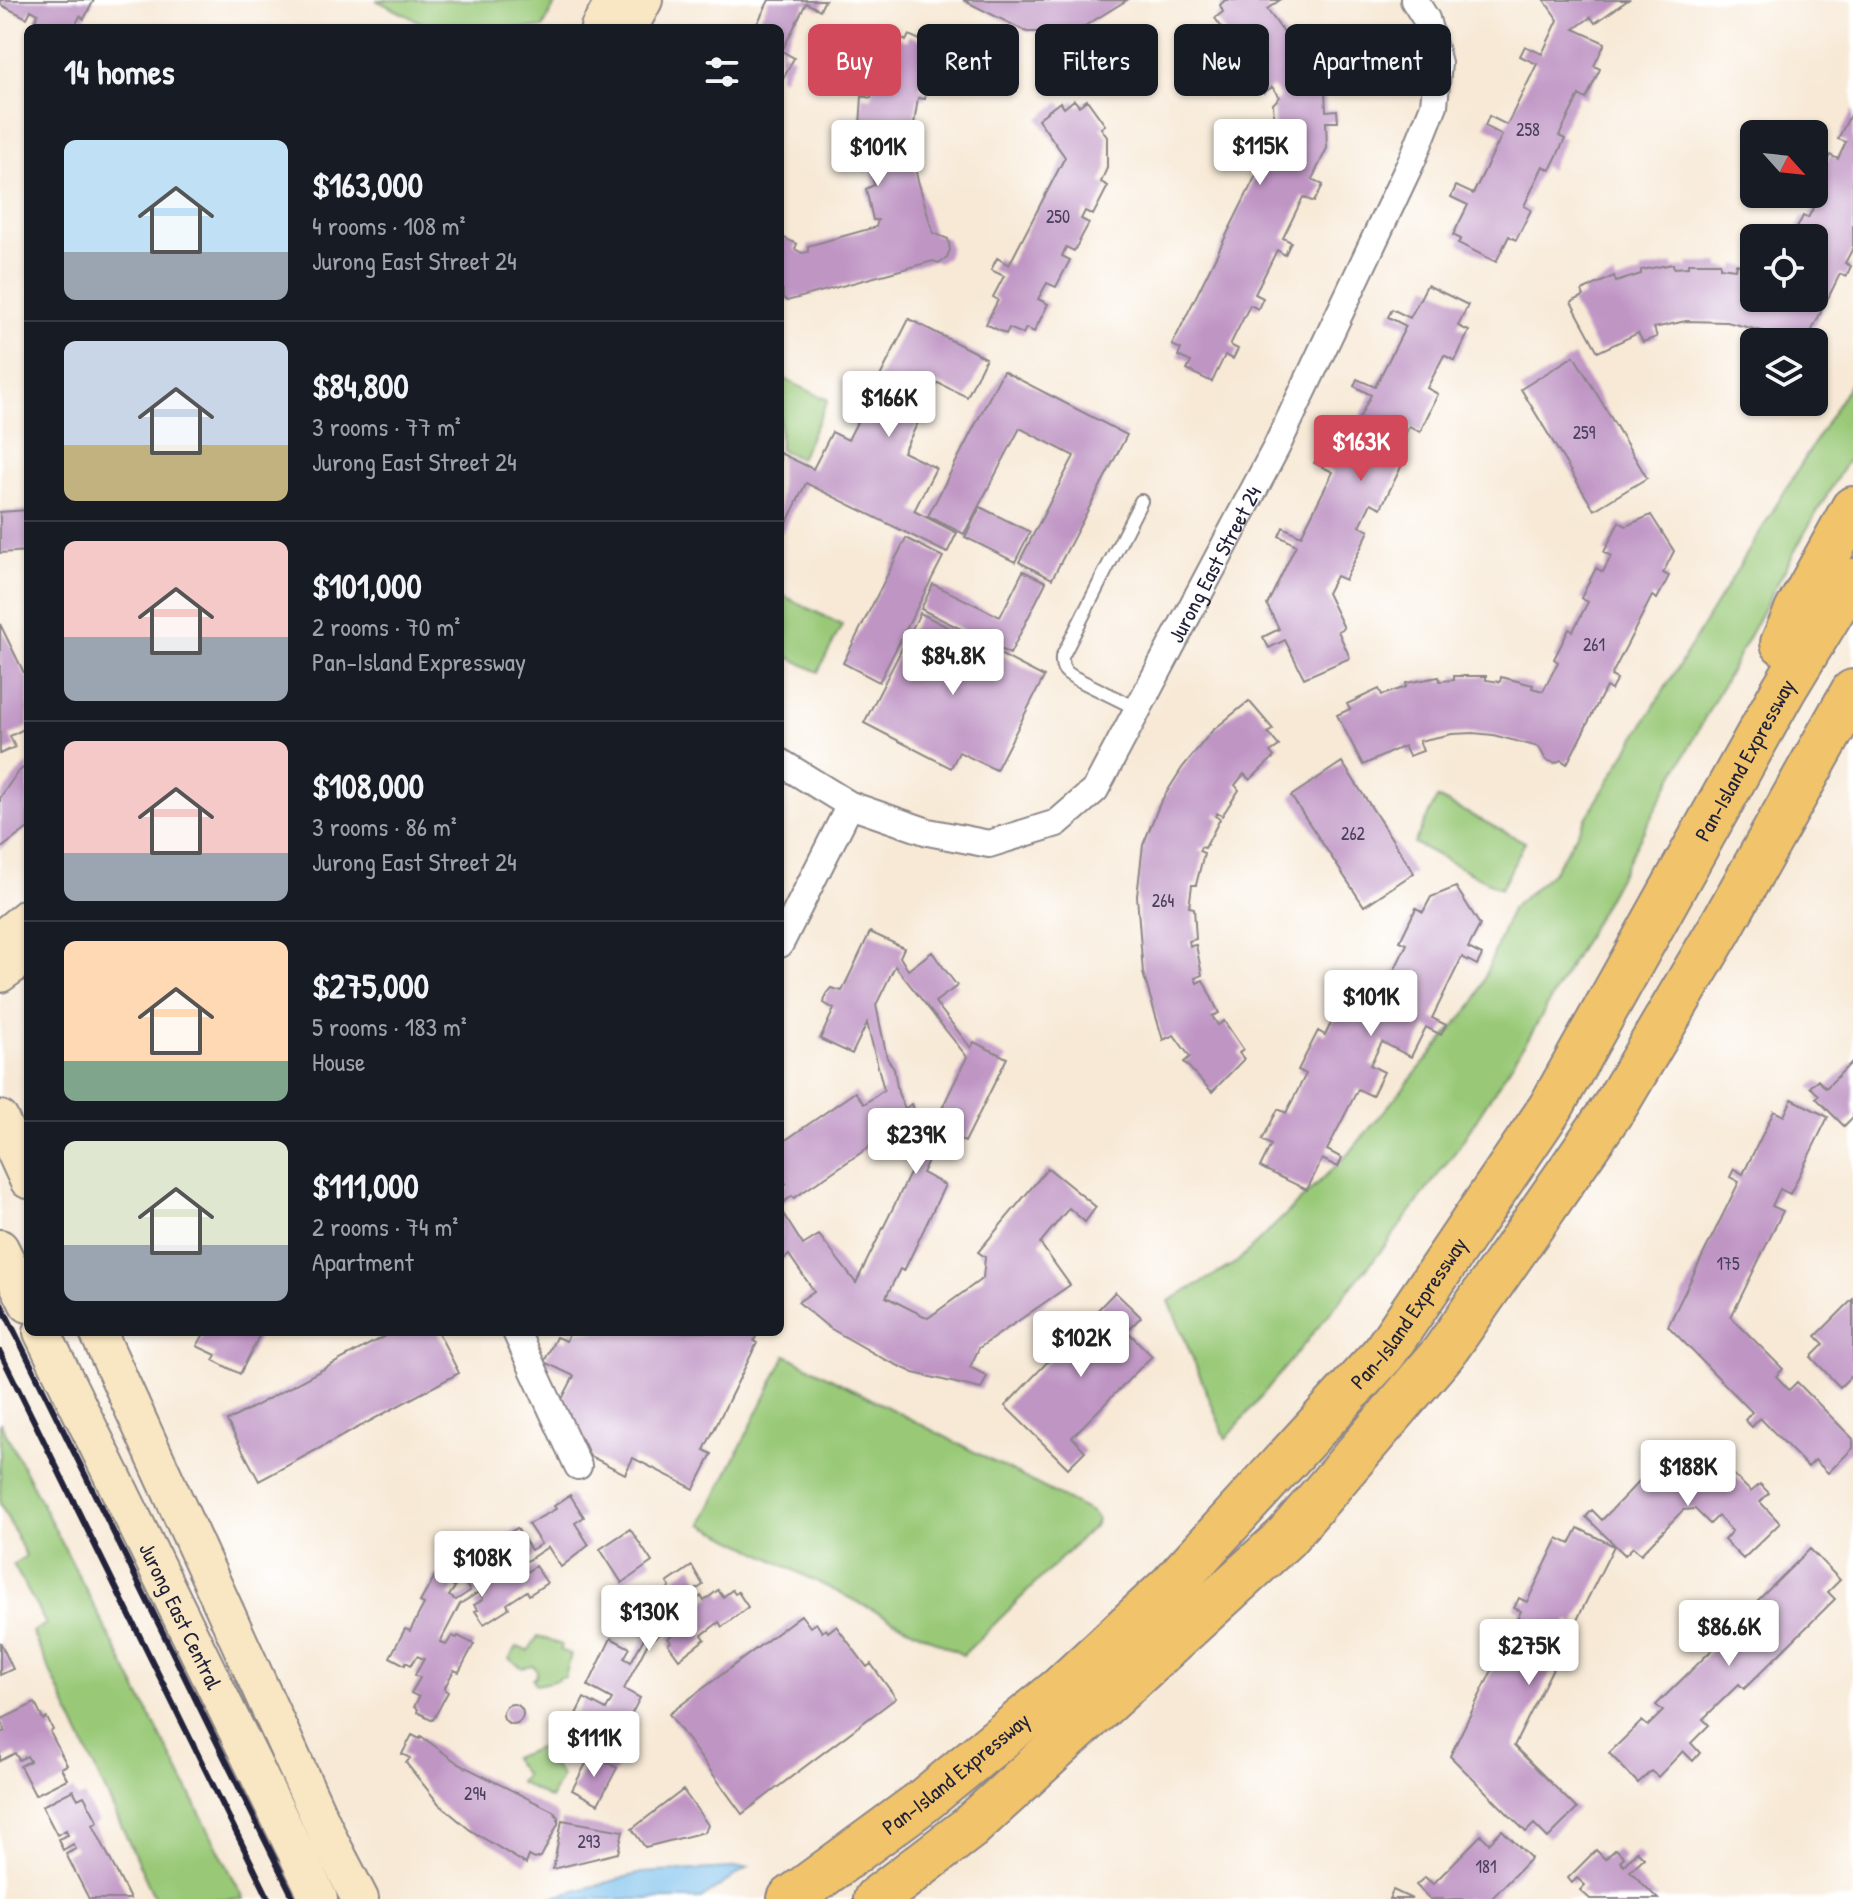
<!DOCTYPE html>
<meta charset="utf-8">
<style>
body{margin:0;font-family:"Patrick Hand",sans-serif;background:#20242c;color:#f1f3f6;height:100vh;display:flex;flex-direction:column;font-size:30px;white-space:nowrap}
*{box-sizing:border-box;margin:0}
p{font-size:26px;color:#9ea1a6}
.icon{flex:none;width:44px;height:44px;fill:none;stroke:currentColor;stroke-width:2;stroke-linecap:round;stroke-linejoin:round}
.map{position:relative;flex:1;overflow:hidden}
.drawer{position:absolute;left:24px;top:24px;width:760px;height:1312px;display:flex;flex-direction:column;background:#171b24;border-radius:12px;box-shadow:0 2px 6px #0004}
.drawer>*{flex:none}
.hud{position:absolute;left:808px;top:24px;width:760px;height:72px;display:flex;gap:16px}
.needle{width:52px;rotate:117deg}
.controls{position:absolute;left:1740px;top:120px;display:grid;gap:16px}
.controls a{display:grid;place-items:center;width:88px;height:88px;border-radius:12px;background:#171b24;box-shadow:0 2px 6px #0004;font-size:40px}
.price{position:absolute;translate:-50% -68px;padding:0 18px;border-radius:8px;background:#fff;color:#222;font-size:26px;line-height:52px;filter:drop-shadow(0 2px 4px #0008)}
.price::after{content:'';position:absolute;left:50%;top:48px;width:24px;height:18px;margin-left:-12px;background:inherit;clip-path:polygon(0 0,100% 0,50% 100%)}
.price.selected{background:#d1495b;color:#fff}
ul{padding:0;list-style:none}
li{display:flex;align-items:center;gap:24px;height:200px;padding:0 40px}
li+li{border-top:2px solid #363941}
li span{display:grid;place-items:center;flex:none;width:224px;height:160px;border-radius:12px;color:#555}
li>.icon{margin-inline-start:auto}
span .icon{width:96px;height:96px;fill:#fffc;stroke-width:1}
li b{font-size:34px}
h2{display:flex;justify-content:space-between;align-items:center;height:96px;padding:0 40px;font-size:34px}
.tag{padding:0 28px;border-radius:12px;background:#171b24;box-shadow:0 2px 6px #0004;font-size:28px;line-height:72px}
.tag.selected{background:#d1495b;color:#fff}
.map>svg:first-child{display:block}
.green{fill:#99c977;stroke:#5e7659;stroke-width:2}
.water{fill:#72bceb;stroke:#4a6f93;stroke-width:2}
.building{fill:#bf95c4;fill-rule:evenodd}
.lines{fill:none;stroke-linecap:round;stroke-linejoin:round}
.lane-casing{stroke:#8c8688;stroke-width:16}
.street-casing{stroke:#8c8688;stroke-width:30}
.secondary-casing{stroke:#8c8688;stroke-width:40}
.highway-casing{stroke:#8c8688;stroke-width:48}
.lane{stroke:#fff;stroke-width:12}
.street{stroke:#fff;stroke-width:26}
.secondary{stroke:#f9e7c3;stroke-width:36}
.highway{stroke:#f1c36a;stroke-width:44}
.rail{stroke:#22223b;stroke-width:6}
.labels{text-anchor:middle;stroke-width:6;stroke-linejoin:round;paint-order:stroke}
.number-label{font-size:18px;fill:#493f5d}
.street-label{font-size:22px;fill:#22223b;stroke:#fff}
</style>
<div class="map">
<svg width="1853" height="1899" viewBox="0 0 1853 1899">
<rect width="100%" height="100%" fill="#fff"/>
<filter id="ink" filterUnits="userSpaceOnUse"><feTurbulence type="fractalNoise" baseFrequency=".0125" numOctaves="2"/><feDisplacementMap in="SourceGraphic" scale="16" xChannelSelector="R" yChannelSelector="G"/><feConvolveMatrix kernelMatrix="1 2 1 2 8 2 1 2 1" color-interpolation-filters="sRGB"/></filter>
<filter id="wash" filterUnits="userSpaceOnUse"><feTurbulence type="fractalNoise" baseFrequency=".006" numOctaves="4" result="noise"/><feDisplacementMap in="SourceGraphic" scale="32" xChannelSelector="R" yChannelSelector="G"/><feGaussianBlur stdDeviation="1.8" result="paint"/><feColorMatrix in="noise" values="0 0 0 0 0 0 0 0 0 0 0 0 0 0 0 0 0 1.4 0 .05"/><feComposite in="paint" operator="in"/></filter>
<g filter="url(#wash)">
<rect width="100%" height="100%" fill="#f7e9d6"/>
<path class="green" d="M376,0H557L543,28H432Z
M780,377L828,400L800,459L780,449Z
M1853,379V451L1803,536L1600,912L1533,1031L1458,1148L1385,1246L1226,1439L1169,1301L1237,1262L1351,1151L1475,1002L1511,909L1554,871Z
M780,594L842,625L818,672L780,653Z
M1437,798L1525,842L1501,889L1414,843Z
M786,1355L1093,1513L1097,1518L1096,1524L963,1655L702,1524Z
M0,1422L244,1899H155L32,1632L46,1624L13,1564L26,1556L0,1503Z
M538,1636L562,1645L560,1650L571,1655L565,1677H559V1680L536,1685L533,1679L536,1677L537,1671L533,1666L523,1668L509,1659L517,1647L528,1651Z
M541,1747L548,1761L562,1776L550,1799L519,1782L525,1775L512,1758Z"/>
<path class="water" d="M748,1867L701,1899H546L641,1873Z"/>
<g id="blocks">
<path class="building" d="M0,0H94L84,19L80,16L74,28H45L34,23L38,14L31,10L27,18L1,5Z
M769,0H825L820,10L806,3L782,51L794,58L783,79L780,77V28H755Z
M963,0H1127L1075,32H1027Z
M1225,0H1280L1267,9L1293,46L1304,39L1310,47L1299,54L1325,91L1326,111L1337,110L1338,122H1326L1327,148L1312,179L1323,185L1314,202L1303,197L1283,238L1291,242L1285,255L1277,250L1255,294L1263,298L1258,309L1250,305L1230,345L1238,349L1233,359L1225,355L1212,382L1187,370L1191,362L1178,356L1181,349L1172,345L1268,151L1277,156L1285,139L1275,134L1273,104L1280,97L1272,87L1264,93L1246,68L1254,63L1239,38L1232,42L1215,18L1223,12L1220,5Z
M1544,0H1628L1595,23L1591,17L1574,29L1605,43L1594,66L1600,69L1586,99L1579,95L1559,136L1565,139L1550,170L1543,166L1524,206L1531,210L1516,240L1509,236L1496,262L1458,243L1461,239L1453,235L1468,205L1451,197L1456,186L1473,194L1502,135L1485,126L1489,116L1507,125L1537,64L1520,56L1525,46L1542,54L1558,20Z
M894,35L906,41L909,35L931,45L920,89L926,90L925,99L918,98L912,138L917,177L933,233L948,239L950,250L947,257L939,263L933,261L787,301L783,297V290L780,289V236L797,244L795,249L802,253L808,252V246L876,227L878,220H873L866,189L874,185L871,169L863,170L860,143L868,142V125L860,126L862,96L871,98L876,69L869,67L878,38L889,42Z
M1074,100L1079,106L1087,100L1105,125L1101,128L1107,137V168L1101,182L1108,186L1093,215L1085,211L1081,219L1089,223L1074,251L1066,247L1062,256L1070,260L1056,287L1047,283L1038,299L1048,304L1034,332L1026,328L1023,334L1009,328L1006,334L986,324L998,300L993,297L1004,276L991,270L997,258L1009,265L1065,157L1038,119L1060,102L1064,108Z
M1853,109V248L1845,263L1851,266L1846,277L1840,274L1806,342H1777L1774,334L1727,322L1686,321L1654,328L1657,337L1643,342L1638,333L1598,352L1571,302L1584,296L1582,291L1614,276L1616,282L1641,274V270L1673,264L1674,268L1688,267V263H1720V267L1735,269L1736,264L1754,269V298H1814V238H1792L1803,216L1808,218L1823,189L1815,185L1830,155L1838,159L1846,142L1838,139Z
M1427,285L1468,305L1458,326L1469,331L1455,361L1444,355L1427,388L1438,394L1420,432L1409,426L1394,456L1404,461L1381,508L1371,503L1360,526L1369,531L1345,580L1336,576L1327,593L1344,628L1338,631L1350,658L1304,678L1285,640L1269,648L1263,637L1279,629L1267,605L1296,545L1279,536L1283,527L1301,536L1333,472L1314,463L1324,443L1342,452L1371,395L1354,386L1357,379L1375,387L1406,326L1388,317L1392,309L1410,318Z
M909,319L986,358L967,397L938,383L903,452L936,468L914,511L957,533L947,553L806,483L780,537V453L813,469L832,432L848,440Z
M1574,356L1647,478L1594,510L1521,389Z
M1003,371L1127,435L1052,579L1019,562L1074,456L1020,428L964,534L928,516Z
M980,507L1030,532L1015,562L965,537Z
M28,510V551L0,553V512Z
M1651,515L1674,551L1663,573L1669,576L1657,599L1652,596L1611,676L1617,679L1611,690L1606,687L1567,764L1561,760L1555,763L1546,760L1539,747L1493,735L1473,733L1452,734L1419,741L1423,751L1409,756L1404,746L1363,765L1337,715L1350,709L1347,704L1379,689L1382,695L1406,687V683L1439,677L1440,681L1454,680V676H1486V680L1500,682L1501,677L1533,685L1532,688L1543,691L1558,662L1554,659L1569,629L1573,631L1588,602L1581,598L1596,568L1603,572L1611,556L1604,552L1619,522L1626,526Z
M906,538L943,557L879,682L843,663Z
M1023,571L1046,582L1010,654L921,609L933,584L1000,617Z
M920,613L1044,677L996,770L959,752L951,768L864,723Z
M0,624L28,681V727L10,736L15,747L0,754Z
M1249,701L1273,729L1268,733L1279,746L1270,752L1274,757L1250,780L1244,774L1235,785L1239,790L1222,816L1217,813L1215,816L1220,819L1205,848L1201,847L1199,851L1204,853L1196,885H1192L1189,907L1194,908L1196,939L1189,941L1190,946L1196,945L1202,975L1195,978L1197,983L1203,980L1219,1013L1212,1016L1218,1025L1224,1021L1243,1049L1239,1053L1244,1059L1212,1092L1184,1062L1190,1057L1174,1035L1163,1040L1143,973L1137,896L1143,845L1160,803L1182,768L1212,731Z
M1342,762L1414,873L1364,906L1291,796Z
M28,764V828L0,849V798L17,773Z
M1456,887L1480,925L1468,948L1482,955L1477,965L1462,957L1432,1018L1446,1025L1441,1035L1426,1027L1411,1057L1382,1042L1370,1065L1384,1072L1372,1096L1358,1089L1327,1150L1342,1158L1338,1167L1322,1159L1307,1190L1260,1167L1271,1145L1262,1140L1278,1109L1286,1113L1306,1074L1298,1070L1318,1031L1325,1035L1336,1013L1328,1009L1331,1003L1368,1022L1373,1013L1367,1009L1381,980L1388,983L1407,944L1400,941L1416,908L1423,912L1431,897Z
M870,932L904,948L900,957L908,970L932,952L957,986L935,1002L971,1048L974,1042L1007,1058L965,1142L959,1139L952,1146L938,1139L922,1173L945,1185L904,1271L900,1269L886,1297L928,1318L983,1278L985,1257L978,1252L1048,1168L1096,1207L1085,1222L1069,1208L1040,1243L1070,1285L979,1348L970,1367L987,1376L981,1389L914,1373L884,1359L828,1327L798,1302L814,1291L789,1255L780,1262V1209L803,1245L819,1235L856,1283L923,1147L908,1121L794,1198L792,1196L780,1205V1188L786,1184L780,1176V1144L855,1092L864,1104L884,1090L867,1023L852,1054L820,1039L834,1009L824,1003L826,994L831,988L842,991ZM895,966L967,1057L929,1135L911,1104L905,1109L898,1093L894,1069L887,1058L876,1005Z
M1853,1061V1117L1844,1126L1816,1098L1819,1095L1810,1087L1818,1080L1826,1088Z
M1792,1099L1828,1117L1790,1194L1780,1189L1772,1206L1783,1211L1731,1317L1783,1369L1776,1376L1789,1390L1797,1382L1853,1439V1448L1828,1473L1815,1460L1808,1467L1760,1418L1752,1427L1745,1420L1752,1412L1668,1326L1739,1182L1730,1177L1734,1169L1743,1174L1774,1111L1784,1116Z
M1115,1292L1141,1317L1127,1331L1152,1356L1072,1437L1085,1451L1068,1468L1005,1406Z
M1853,1299V1374L1840,1387L1811,1357L1824,1344L1816,1336Z
M195,1332H261L240,1374L213,1360L216,1355L197,1346L203,1336Z
M392,1332H438L459,1373L259,1481L227,1421Z
M570,1332H758L754,1341L757,1343L704,1450L712,1454L694,1489L633,1458L625,1474L590,1456L582,1439L572,1433L558,1407L574,1376L544,1362L556,1337L566,1341Z
M1661,1467H1717L1729,1478L1733,1474L1751,1492L1760,1484L1769,1493L1760,1502L1780,1523L1743,1559L1724,1540L1732,1531L1718,1516L1710,1524L1695,1509L1683,1510L1641,1554L1633,1547L1625,1555L1586,1517L1592,1510L1602,1520L1645,1475L1649,1479Z
M570,1495L584,1517L575,1523L589,1545L561,1567L548,1547L522,1564L527,1572L535,1566L547,1583L529,1595L527,1591L507,1604L509,1608L484,1624L475,1611L478,1610L474,1605L483,1599L479,1592L460,1604L440,1642L446,1645L452,1636L457,1638L458,1636L474,1644L459,1672L454,1670L444,1689L448,1692L433,1720L417,1712L418,1709L414,1707L419,1697L411,1693L420,1678L415,1675L424,1659L417,1656L411,1665L406,1662L405,1665L390,1657L405,1629L410,1631L424,1604L420,1602L436,1574L451,1582L450,1584L455,1587L449,1596L456,1600L470,1591L455,1568L473,1553L471,1549L479,1543L488,1557L497,1551L505,1564L512,1560L499,1540L517,1528L531,1550L541,1544L528,1524L556,1509L554,1506Z
M1578,1528L1614,1546L1575,1624L1568,1620L1559,1636L1567,1640L1514,1746L1577,1809L1548,1838L1534,1824L1526,1832L1450,1756L1521,1611L1514,1608L1519,1598L1527,1602L1558,1538L1570,1544Z
M630,1529L652,1562L622,1583L600,1549Z
M1810,1549L1840,1580L1828,1592L1835,1599L1744,1689L1739,1684L1703,1719L1709,1725L1691,1743L1700,1753L1693,1761L1683,1751L1658,1777L1651,1771L1638,1783L1609,1753L1642,1721L1648,1726L1663,1711L1656,1705L1724,1638L1729,1643L1753,1619L1746,1612Z
M692,1566L703,1585L694,1591L699,1598L701,1596L704,1601L718,1590L723,1597L732,1590L735,1594L738,1592L748,1607L722,1627L719,1622L702,1635L705,1639L679,1659L668,1644L671,1642L668,1638L677,1631L672,1625L649,1641L624,1689L640,1698L615,1745L599,1736L593,1748L587,1744L582,1754L561,1743L569,1726L573,1728L580,1716L576,1714L584,1698L606,1710L612,1699L588,1686L611,1638L630,1648L624,1658L631,1662L644,1638L651,1634L645,1626L637,1633L625,1616L642,1603L644,1607L670,1587L667,1583Z
M801,1615L810,1627L816,1623L822,1632L826,1629L828,1632L836,1626L867,1667L871,1664L896,1698L742,1814L669,1714Z
M0,1642L13,1669L0,1675Z
M35,1703L43,1720L47,1718L53,1730L50,1732L67,1765L61,1768L67,1779L35,1795L20,1766L30,1761L27,1756L19,1760L15,1753L0,1761V1733L5,1731L0,1720Z
M503 1714a10 10 0 1 1 20 0a10 10 0 1 1-20 0Z
M412,1735L420,1739L421,1736L459,1764L553,1811L558,1817V1824L541,1857L535,1859L529,1856L526,1864L470,1830L439,1804L406,1763L410,1758L402,1754Z
M591,1754L617,1768L598,1804L572,1790Z
M73,1790L78,1799L84,1796L98,1822L93,1825L130,1899H89L66,1854L76,1849L73,1844L63,1850L58,1839L68,1835L66,1830L57,1835L42,1806Z
M683,1790L708,1825L705,1832L645,1847L632,1829Z
M562,1820L623,1831L618,1853L553,1869Z
M1502,1830L1531,1858L1491,1899H1430L1416,1885L1425,1877L1433,1884L1481,1835L1489,1843Z
M1616,1849L1624,1857L1620,1861L1624,1865L1637,1851L1644,1858L1630,1871L1658,1899H1590L1580,1890L1585,1885L1577,1878L1572,1883L1568,1878L1596,1850L1605,1859Z
M1393,1890L1412,1899H1389Z"/>
</g>
</g>
<g filter="url(#ink)">
<use href="#blocks" fill-opacity="0" stroke="#8c8688" stroke-width="2"/>
<g class="lines">
<g class="lane-casing">
<path id="lane" d="M1138,709L1075,678C1065,672 1061,669 1062,657L1141,501"/>
</g>
<g class="street-casing">
<g id="street">
<path id="s1" d="M780,762L850,805L928,832L989,844L1057,823L1095,790L1276,448L1413,158L1434,105L1438,63L1426,19L1414,0"/>
<path d="M780,944L850,805"/>
<path d="M516,1332L578,1466"/>
</g>
</g>
<g class="secondary-casing">
<g id="secondary">
<path d="M599,28L615,0"/>
<path d="M629,28L644,0"/>
<path d="M0,940L28,917"/>
<path d="M0,974L28,954"/>
<path d="M0,1119L28,1180"/>
<path d="M0,1248L28,1304"/>
<path id="s2" d="M42,1332L319,1899"/>
<path d="M98,1332L331,1843L360,1899"/>
</g>
</g>
<g class="highway-casing">
<g id="highway">
<path d="M1783,643L1797,611L1853,509"/>
<path id="s3" d="M790,1899L922,1802L1060,1689L1172,1585L1384,1353L1551,1107L1784,689L1837,602L1853,581"/>
<path d="M876,1899L969,1828L1286,1537L1444,1352L1617,1103L1721,927L1853,692"/>
</g>
</g>
<use href="#lane" class="lane"/>
<use href="#street" class="street"/>
<use href="#secondary" class="secondary"/>
<use href="#highway" class="highway"/>
<path class="rail" d="M0,1302L294,1899
M0,1352L269,1899"/>
</g>
</g>
<g class="labels">
<g class="number-label">
<text x="1528" y="136">258</text>
<text x="1058" y="223">250</text>
<text x="1584" y="439">259</text>
<text x="1594" y="651">261</text>
<text x="1353" y="840">262</text>
<text x="1163" y="907">264</text>
<text x="1728" y="1270">175</text>
<text x="475" y="1800">294</text>
<text x="589" y="1848">293</text>
<text x="1486" y="1873">181</text>
</g>
<g class="street-label">
<text dy="8" stroke="none"><textPath href="#s1" startOffset="604">Jurong East Street 24</textPath></text>
<text dy="8" stroke="none"><textPath href="#s3" startOffset="1504">Pan-Island Expressway</textPath></text>
<text dy="8" stroke="none"><textPath href="#s3" startOffset="856">Pan-Island Expressway</textPath></text>
<text dy="8" stroke="none"><textPath href="#s2" startOffset="316">Jurong East Central</textPath></text>
<text dy="8" stroke="none"><textPath href="#s3" startOffset="208">Pan-Island Expressway</textPath></text>
</g>
</g>
</svg>
<div class="controls">
<a><svg class="needle" viewBox="-14 -14 28 28"><path d="M0-13l5 13h-10z" fill="#e53935"/><path d="M0 13l5-13h-10z" fill="#9ea1a6"/></svg></a>
<a><svg class="icon" aria-label="locate" viewBox="0 0 24 24"><circle cx="12" cy="12" r="6"/><path d="M12 2v4M12 18v4M2 12h4M18 12h4"/></svg></a>
<a><svg class="icon" aria-label="layers" viewBox="0 0 24 24"><path d="M12 4l9 5-9 5-9-5zM3 14l9 5 9-5"/></svg></a>
</div>
<b class="price" style="left:1260px;top:187px">$115K</b>
<b class="price" style="left:878px;top:188px">$101K</b>
<b class="price" style="left:889px;top:439px">$166K</b>
<b class="price selected" style="left:1361px;top:483px">$163K</b>
<b class="price" style="left:953px;top:697px">$84.8K</b>
<b class="price" style="left:1371px;top:1038px">$101K</b>
<b class="price" style="left:916px;top:1176px">$239K</b>
<b class="price" style="left:1081px;top:1379px">$102K</b>
<b class="price" style="left:1688px;top:1508px">$188K</b>
<b class="price" style="left:482px;top:1599px">$108K</b>
<b class="price" style="left:649px;top:1653px">$130K</b>
<b class="price" style="left:1729px;top:1668px">$86.6K</b>
<b class="price" style="left:1529px;top:1687px">$275K</b>
<b class="price" style="left:594px;top:1779px">$111K</b>
<div class="hud">
<a class="tag selected">Buy</a>
<a class="tag">Rent</a>
<a class="tag">Filters</a>
<a class="tag">New</a>
<a class="tag">Apartment</a>
</div>
<section class="drawer">
<h2>14 homes<svg class="icon" aria-label="filters" viewBox="0 0 24 24"><path d="M4 7h16M4 17h16"/><circle cx="9" cy="7" r="2"/><circle cx="15" cy="17" r="2"/></svg></h2>
<ul>
<li><span style="background:linear-gradient(#bfe0f5 70%,#9aa5b1 0)"><svg class="icon" aria-label="home" viewBox="0 0 24 24"><path d="M3 11l9-7 9 7M6 9v11h12V9"/></svg></span><div><b>$163,000</b><p>4 rooms · 108 m²</p><p>Jurong East Street 24</p></div></li>
<li><span style="background:linear-gradient(#c9d6e8 65%,#c2b280 0)"><svg class="icon" aria-label="home" viewBox="0 0 24 24"><path d="M3 11l9-7 9 7M6 9v11h12V9"/></svg></span><div><b>$84,800</b><p>3 rooms · 77 m²</p><p>Jurong East Street 24</p></div></li>
<li><span style="background:linear-gradient(#f6c9c9 60%,#9aa5b1 0)"><svg class="icon" aria-label="home" viewBox="0 0 24 24"><path d="M3 11l9-7 9 7M6 9v11h12V9"/></svg></span><div><b>$101,000</b><p>2 rooms · 70 m²</p><p>Pan-Island Expressway</p></div></li>
<li><span style="background:linear-gradient(#f6c9c9 70%,#9aa5b1 0)"><svg class="icon" aria-label="home" viewBox="0 0 24 24"><path d="M3 11l9-7 9 7M6 9v11h12V9"/></svg></span><div><b>$108,000</b><p>3 rooms · 86 m²</p><p>Jurong East Street 24</p></div></li>
<li><span style="background:linear-gradient(#ffd9b3 75%,#7fa58c 0)"><svg class="icon" aria-label="home" viewBox="0 0 24 24"><path d="M3 11l9-7 9 7M6 9v11h12V9"/></svg></span><div><b>$275,000</b><p>5 rooms · 183 m²</p><p>House</p></div></li>
<li><span style="background:linear-gradient(#dfe7d0 65%,#9aa5b1 0)"><svg class="icon" aria-label="home" viewBox="0 0 24 24"><path d="M3 11l9-7 9 7M6 9v11h12V9"/></svg></span><div><b>$111,000</b><p>2 rooms · 74 m²</p><p>Apartment</p></div></li>
</ul>
</section>
</div>
